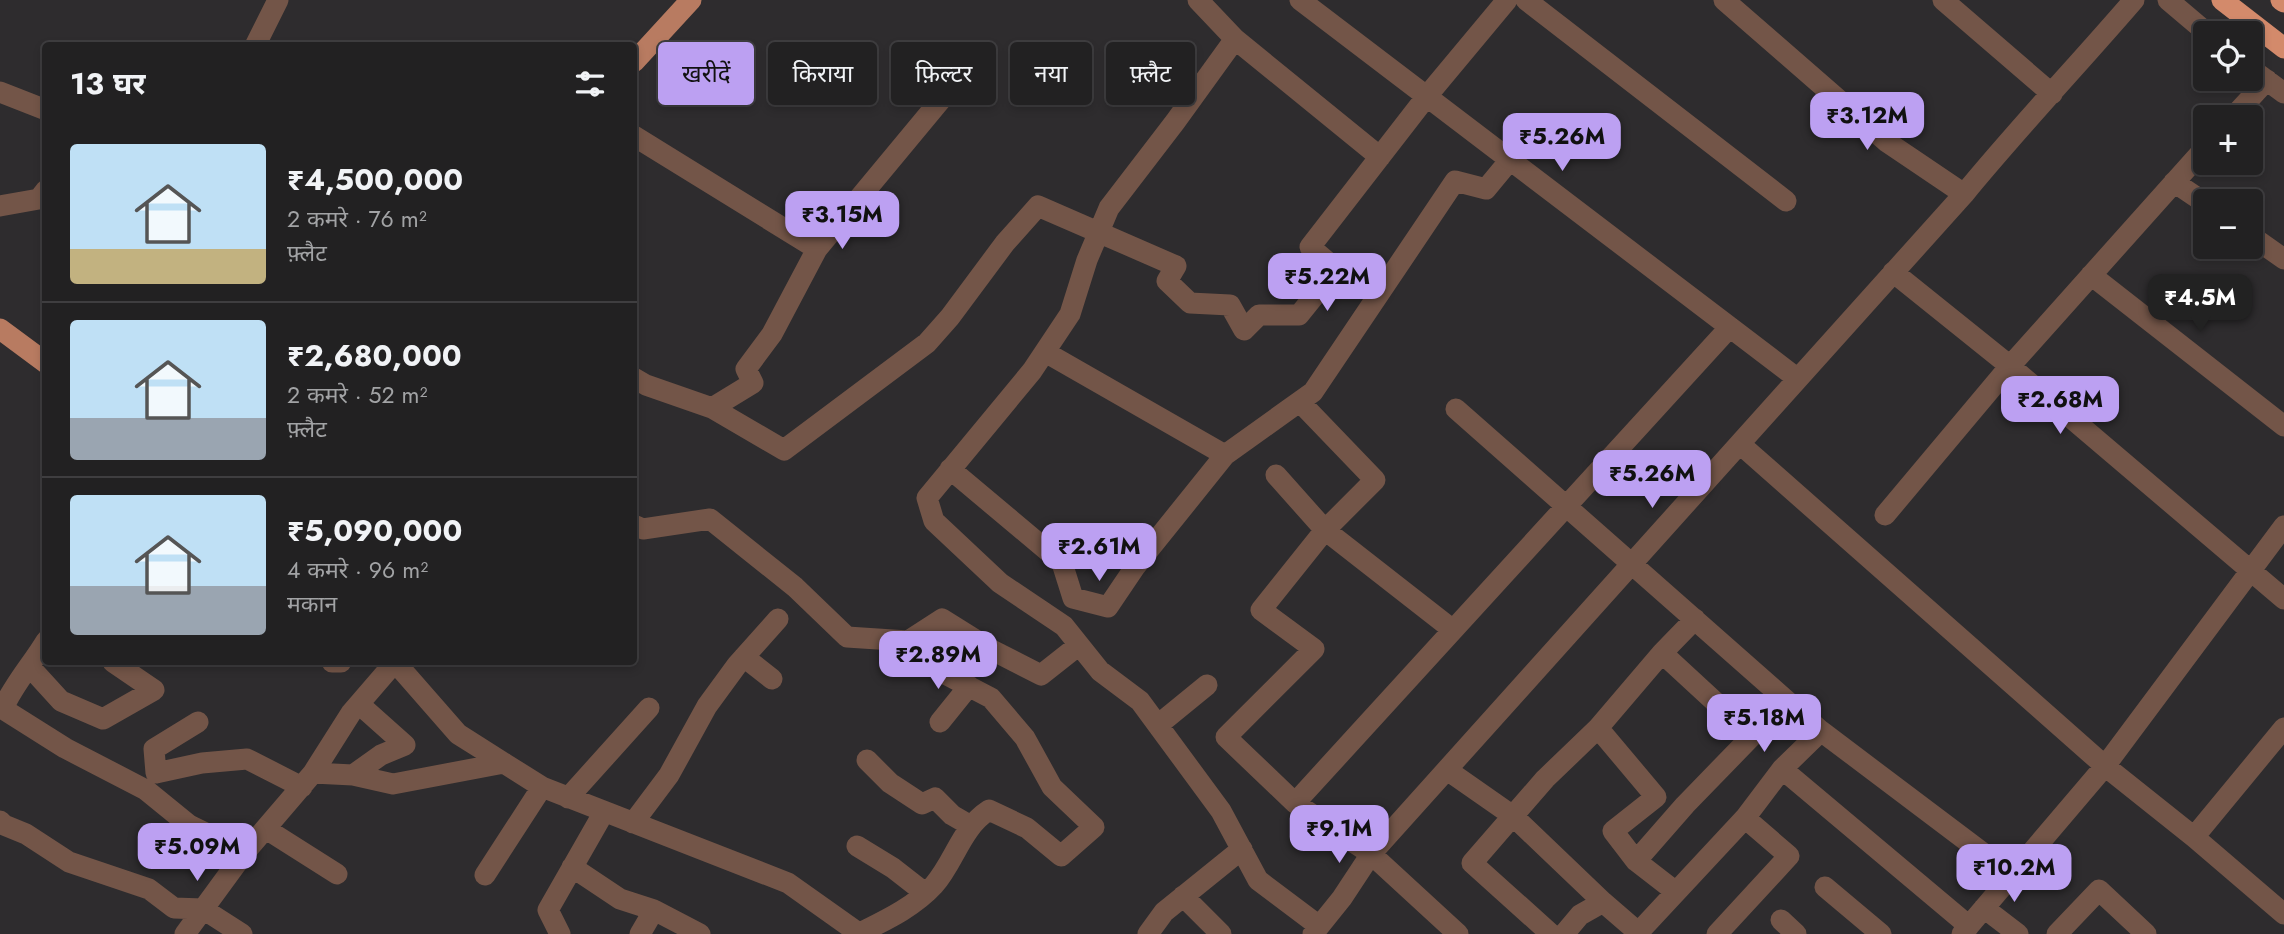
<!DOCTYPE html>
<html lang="hi">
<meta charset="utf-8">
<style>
body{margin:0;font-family:Jost,"Noto Sans Devanagari",sans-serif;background:#2a292a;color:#f1f3f6;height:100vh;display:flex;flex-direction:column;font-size:26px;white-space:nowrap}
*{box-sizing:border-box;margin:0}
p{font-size:23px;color:#a2a3a5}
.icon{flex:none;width:38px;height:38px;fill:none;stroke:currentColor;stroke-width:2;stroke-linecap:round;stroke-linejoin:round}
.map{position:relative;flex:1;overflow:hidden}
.details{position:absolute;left:42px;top:42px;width:595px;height:623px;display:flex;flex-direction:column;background:#222122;border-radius:7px;box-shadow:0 4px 10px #0003,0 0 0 2px #3f3e40}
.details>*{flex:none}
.guide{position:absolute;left:658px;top:42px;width:665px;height:63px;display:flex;gap:14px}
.controls{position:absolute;left:2193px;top:21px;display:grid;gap:14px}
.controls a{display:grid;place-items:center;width:70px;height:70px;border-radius:7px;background:#222122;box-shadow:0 4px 10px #0003,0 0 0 2px #3f3e40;font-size:35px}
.price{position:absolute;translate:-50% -60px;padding:0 16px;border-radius:14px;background:#bca0f2;color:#111;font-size:23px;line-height:46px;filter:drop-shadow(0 2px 4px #0008)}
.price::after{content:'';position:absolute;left:50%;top:42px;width:21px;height:16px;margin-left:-10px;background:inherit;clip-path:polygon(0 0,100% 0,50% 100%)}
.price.active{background:#222;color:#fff}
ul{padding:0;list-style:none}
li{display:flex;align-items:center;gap:21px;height:175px;padding:0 28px}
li+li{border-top:2px solid #3f3e40}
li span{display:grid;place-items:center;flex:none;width:196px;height:140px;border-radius:7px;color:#555}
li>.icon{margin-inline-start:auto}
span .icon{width:84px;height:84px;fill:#fffc;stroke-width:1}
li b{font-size:30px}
h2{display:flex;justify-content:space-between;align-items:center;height:84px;padding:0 28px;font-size:30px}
.chip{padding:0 24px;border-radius:7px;background:#222122;box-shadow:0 4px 10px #0003,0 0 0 2px #3f3e40;font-size:24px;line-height:63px}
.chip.active{background:#bca0f2;color:#111}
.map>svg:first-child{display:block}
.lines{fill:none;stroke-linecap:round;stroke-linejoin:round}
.minor{stroke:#735548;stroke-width:21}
.major{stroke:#b87b61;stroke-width:21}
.highway{stroke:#d38a6b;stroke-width:21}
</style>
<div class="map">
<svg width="2284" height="934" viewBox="0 0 2284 934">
<rect width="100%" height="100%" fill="#2e2c2e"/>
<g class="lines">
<path class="minor" d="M1198,0L1235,39L1175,122L1109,208L1087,260L1070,314L1032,371L927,498L934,521L1000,583L1064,626L1100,671L1140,701L1221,811L1258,880L1319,926
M1300,0L1798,379
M1526,0L1786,201
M1724,0L1887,142L1964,194C2019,127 2078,65 2134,0
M1943,0L2052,94
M2168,0L2207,33
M1235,39L1380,157
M255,46L278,0
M2250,68L2284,93
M0,92L46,110
M2233,117L2267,80
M634,136L817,249
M2174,182L2205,203
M0,206L39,199L46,190
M2250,235L2284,259
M1893,272L2010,366L2284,599
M2091,275L2284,426
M1045,352L1225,455
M634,378L646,385L712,408L784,450L927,343L950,317L1005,243L1038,206L1176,266L1167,281L1190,303L1230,305L1244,330L1259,315H1299L1336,269L1310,247L1427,96L1507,0
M1300,402L1375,480L1325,530L1261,610L1314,649L1226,737L1295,803L1371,854L1458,934
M712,408L753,383L746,369L772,334L817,249L968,67
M1456,409L1821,731L2012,875
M1740,444L2105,766L2194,837L2284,914
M950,469L1062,563L1073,598L1108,607L1135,567L1225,455L1313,392L1455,181L1486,189L1510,160
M1276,475L1325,530L1453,630
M1885,515L2010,366L2205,148
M634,525L643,529L710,519L795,587L847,637L908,641L942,619L990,649L1041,675L1079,645
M46,641C33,663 12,686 3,709L65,748L146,790L189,825L228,844L242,856L313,773L351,713L395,662
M744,657L772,679
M332,662H341
M395,662L458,734L542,787L788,883L860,934
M30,667L61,701L103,719L154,690L113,662
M198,722L154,749L156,773L202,763L247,759L302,787
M940,722L969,686
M1158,725L1207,685
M1598,728L1662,653
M867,760L890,783L922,804L935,798L952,815L971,826
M1782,769L1821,731
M1447,770L1513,816L1603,902L1580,915L1564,934
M313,773L353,775L381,755L405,745L359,704
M353,775L393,784L504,763
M568,798L649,708
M1295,803L1730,327
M1745,818L1782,769L1969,926
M0,821L4,825L26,834L69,862L149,889L174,908L203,909L242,934
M633,823L669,775L707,706L737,665L778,619
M266,829L337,874
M2194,837L2284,728
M857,846L893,868L925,893
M1636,861L1685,805L1752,736L1662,653L1695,619
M572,867L620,899L654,910L640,934
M485,875L542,787
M1825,887L1881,934
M1183,896L1221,934
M1603,902L1640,934
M1984,908L2018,934
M654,910L700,934
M1781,920L1796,934
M860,933C886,920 914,907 934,885C955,861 961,828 989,810L1027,828L1061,856L1094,827L1052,787L1025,738L991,698L947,675
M185,934L242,856
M560,934L548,910L604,812
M1148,934L1164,912L1242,849
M1313,934L1342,898L1371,854L1964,194
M1551,934L1472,863L1545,779L1598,728L1656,797L1613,831L1636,861L1676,892
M1637,934L1745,818L1789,856L1717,934
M1962,934L2105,766L2284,526
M2057,934L2099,890L2146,934"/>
<path class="major" d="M634,62L691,0
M0,329L46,363"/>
<path class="highway" d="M2222,0L2284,48
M2281,0L2284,2"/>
</g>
</svg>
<div class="controls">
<a><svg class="icon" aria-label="locate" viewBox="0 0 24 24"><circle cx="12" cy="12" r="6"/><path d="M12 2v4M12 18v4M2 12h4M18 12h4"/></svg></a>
<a>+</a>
<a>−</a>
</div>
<b class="price" style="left:1867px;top:152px">₹3.12M</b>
<b class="price" style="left:1562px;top:173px">₹5.26M</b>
<b class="price" style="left:842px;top:251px">₹3.15M</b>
<b class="price" style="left:1327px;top:313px">₹5.22M</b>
<b class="price active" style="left:2200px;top:334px">₹4.5M</b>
<b class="price" style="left:2060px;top:436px">₹2.68M</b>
<b class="price" style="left:1652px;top:510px">₹5.26M</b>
<b class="price" style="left:1099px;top:583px">₹2.61M</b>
<b class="price" style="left:938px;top:691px">₹2.89M</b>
<b class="price" style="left:1764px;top:754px">₹5.18M</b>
<b class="price" style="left:1339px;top:865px">₹9.1M</b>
<b class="price" style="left:197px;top:883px">₹5.09M</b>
<b class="price" style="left:2014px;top:904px">₹10.2M</b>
<div class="guide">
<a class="chip active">खरीदें</a>
<a class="chip">किराया</a>
<a class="chip">फ़िल्टर</a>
<a class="chip">नया</a>
<a class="chip">फ़्लैट</a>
</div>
<section class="details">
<h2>13 घर<svg class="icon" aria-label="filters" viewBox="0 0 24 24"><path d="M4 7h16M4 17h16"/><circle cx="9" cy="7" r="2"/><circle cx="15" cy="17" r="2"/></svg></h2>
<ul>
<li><span style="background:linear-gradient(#bfe0f5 75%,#c2b280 0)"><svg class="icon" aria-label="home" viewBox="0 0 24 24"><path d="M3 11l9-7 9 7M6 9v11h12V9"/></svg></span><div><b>₹4,500,000</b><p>2 कमरे · 76 m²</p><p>फ़्लैट</p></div></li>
<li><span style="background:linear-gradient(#bfe0f5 70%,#9aa5b1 0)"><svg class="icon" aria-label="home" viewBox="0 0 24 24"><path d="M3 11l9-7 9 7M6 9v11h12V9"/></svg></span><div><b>₹2,680,000</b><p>2 कमरे · 52 m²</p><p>फ़्लैट</p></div></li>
<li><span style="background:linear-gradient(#bfe0f5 65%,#9aa5b1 0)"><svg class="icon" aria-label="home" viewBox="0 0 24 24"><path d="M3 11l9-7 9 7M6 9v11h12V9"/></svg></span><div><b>₹5,090,000</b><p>4 कमरे · 96 m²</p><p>मकान</p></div></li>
</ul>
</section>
</div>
